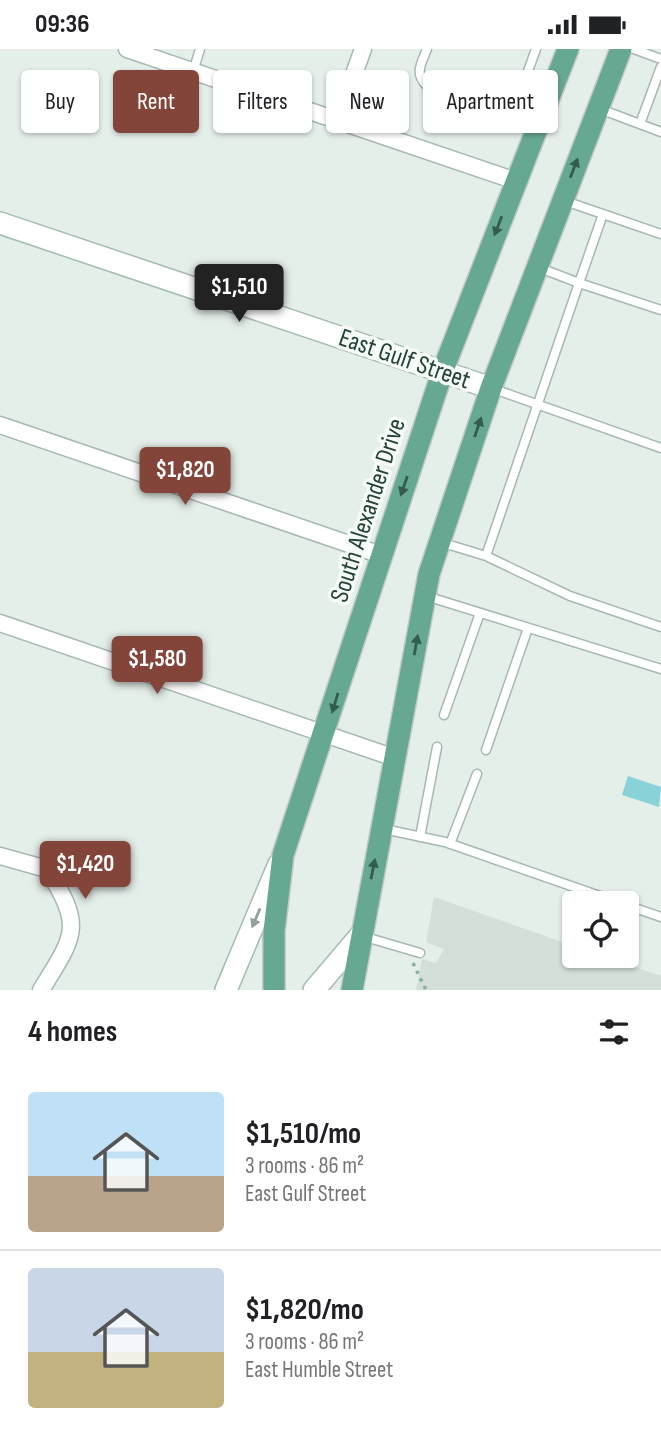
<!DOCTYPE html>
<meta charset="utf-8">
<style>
body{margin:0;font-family:"Sofia Sans Condensed",sans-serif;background:#f6f6f6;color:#202124;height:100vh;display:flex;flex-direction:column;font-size:26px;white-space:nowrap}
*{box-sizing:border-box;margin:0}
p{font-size:23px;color:#757577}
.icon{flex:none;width:38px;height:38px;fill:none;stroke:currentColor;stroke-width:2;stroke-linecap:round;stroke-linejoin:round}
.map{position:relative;height:941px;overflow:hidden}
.drawer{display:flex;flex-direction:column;background:#fff;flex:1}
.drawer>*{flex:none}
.top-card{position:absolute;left:21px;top:21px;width:620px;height:63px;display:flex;gap:14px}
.buttons{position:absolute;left:562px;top:842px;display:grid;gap:14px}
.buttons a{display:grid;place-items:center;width:77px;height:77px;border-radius:7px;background:#fff;box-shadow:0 2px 5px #0004;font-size:35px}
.price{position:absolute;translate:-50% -60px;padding:0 16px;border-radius:7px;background:#83443a;color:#fff;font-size:23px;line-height:46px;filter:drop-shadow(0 2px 4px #0008)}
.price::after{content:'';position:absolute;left:50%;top:42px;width:21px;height:16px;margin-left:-10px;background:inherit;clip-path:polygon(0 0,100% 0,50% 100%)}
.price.selected{background:#222;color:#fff}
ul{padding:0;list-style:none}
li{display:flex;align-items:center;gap:21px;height:175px;padding:0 28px}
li+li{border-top:2px solid #e0e0e0}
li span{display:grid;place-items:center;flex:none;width:196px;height:140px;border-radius:7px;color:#555}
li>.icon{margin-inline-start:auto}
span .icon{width:84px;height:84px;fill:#fffc;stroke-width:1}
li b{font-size:30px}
h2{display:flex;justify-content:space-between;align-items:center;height:84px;padding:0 28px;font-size:30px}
.pill{padding:0 24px;border-radius:7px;background:#fff;box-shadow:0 2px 5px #0004;font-size:24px;line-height:63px}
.pill.selected{background:#83443a;color:#fff}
.status{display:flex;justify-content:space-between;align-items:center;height:49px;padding:0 35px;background:#fff;direction:ltr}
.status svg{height:19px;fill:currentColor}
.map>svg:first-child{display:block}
.built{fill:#d3dfd8}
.water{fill:#89d3d8}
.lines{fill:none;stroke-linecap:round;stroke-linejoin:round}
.lane-casing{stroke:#a7b8b1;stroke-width:11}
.street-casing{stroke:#a7b8b1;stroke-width:19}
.secondary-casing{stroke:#a2bcb0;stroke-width:24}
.primary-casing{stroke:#c1cac7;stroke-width:24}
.path{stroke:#83b5a1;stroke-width:3.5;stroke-dasharray:3.5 5;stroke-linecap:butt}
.lane{stroke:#fff;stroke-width:8}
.street{stroke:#fff;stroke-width:16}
.secondary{stroke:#fff;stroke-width:21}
.primary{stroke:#66a891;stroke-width:21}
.oneway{fill:#335c4e}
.oneway2{fill:#90a19b}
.labels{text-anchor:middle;stroke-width:7;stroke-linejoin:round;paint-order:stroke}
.street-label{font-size:26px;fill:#224337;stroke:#f6fbf8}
</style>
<div class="status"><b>09:36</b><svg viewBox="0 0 49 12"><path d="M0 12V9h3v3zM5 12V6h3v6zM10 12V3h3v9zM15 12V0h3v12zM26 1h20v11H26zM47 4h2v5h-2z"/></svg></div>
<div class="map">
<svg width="661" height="941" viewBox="0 0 661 941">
<rect width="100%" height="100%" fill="#e5efea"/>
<path class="built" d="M434,848L574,897V906L603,907L661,927V941H416L422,910L436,914L444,900L426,893Z"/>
<path class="water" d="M628,727L661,738L659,758L622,746Z"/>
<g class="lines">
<g class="lane-casing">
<path id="lane" d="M427,0C422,13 414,24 426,36L538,76
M634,0L661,10
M193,23L200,0
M600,60L661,83
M512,67L536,0
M640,75L661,18
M565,152L661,185
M603,165L579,234L661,261
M491,339L661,399
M440,493L486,507L579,234L540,219
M486,507L570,547L661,578
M426,547L661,620
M444,666L480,564
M486,701L528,579
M384,780L445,793L620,854
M420,788L437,698
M450,795L477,725
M626,856L661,868
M362,887L420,904"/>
</g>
<g class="street-casing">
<path id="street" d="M127,0L516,132
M337,72L363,0
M0,376L381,506
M0,574L395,709
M0,807L47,820C84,878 75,886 41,941"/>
</g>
<g class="secondary-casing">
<path id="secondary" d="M0,174L491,339
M226,941L279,815
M314,941L360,887"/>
</g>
<g class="primary-casing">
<path id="primary" d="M274,941V882L283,806L443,321L568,0
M352,941L429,525L491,339L621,0"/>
</g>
<path class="path" d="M413,914L426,941"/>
<use href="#lane" class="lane"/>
<use href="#street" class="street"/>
<use href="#secondary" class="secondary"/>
<use href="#primary" class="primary"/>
</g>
<defs><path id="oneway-solid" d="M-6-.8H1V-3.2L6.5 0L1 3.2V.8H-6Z" transform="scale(1.75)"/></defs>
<g class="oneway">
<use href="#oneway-solid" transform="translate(574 119) rotate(-69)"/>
<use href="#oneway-solid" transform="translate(498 177) rotate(111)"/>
<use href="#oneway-solid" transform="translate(478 378) rotate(-71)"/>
<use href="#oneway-solid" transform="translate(404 437) rotate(109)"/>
<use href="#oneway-solid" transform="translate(416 596) rotate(-80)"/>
<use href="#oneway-solid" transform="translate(335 654) rotate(107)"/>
<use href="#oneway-solid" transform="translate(373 820) rotate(-79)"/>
</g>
<use class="oneway2" href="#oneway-solid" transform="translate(256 869) rotate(113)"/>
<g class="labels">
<g class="street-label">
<text transform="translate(405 309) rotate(19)" y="9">East Gulf Street</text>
<text transform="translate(367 461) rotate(-72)" y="9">South Alexander Drive</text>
</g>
</g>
</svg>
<div class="buttons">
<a><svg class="icon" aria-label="locate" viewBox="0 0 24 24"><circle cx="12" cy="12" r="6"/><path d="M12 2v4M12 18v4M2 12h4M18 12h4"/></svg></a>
</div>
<b class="price selected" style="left:239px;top:275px">$1,510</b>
<b class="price" style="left:185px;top:458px">$1,820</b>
<b class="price" style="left:157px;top:647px">$1,580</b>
<b class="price" style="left:85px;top:852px">$1,420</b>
<div class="top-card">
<a class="pill">Buy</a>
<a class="pill selected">Rent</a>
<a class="pill">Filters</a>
<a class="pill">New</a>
<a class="pill">Apartment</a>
</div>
</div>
<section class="drawer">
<h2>4 homes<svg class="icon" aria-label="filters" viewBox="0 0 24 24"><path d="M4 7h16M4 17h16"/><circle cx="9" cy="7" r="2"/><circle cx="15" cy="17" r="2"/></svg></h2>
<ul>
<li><span style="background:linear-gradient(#bfe0f5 60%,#b9a48a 0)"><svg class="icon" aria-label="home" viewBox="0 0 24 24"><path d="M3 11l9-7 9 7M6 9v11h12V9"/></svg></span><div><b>$1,510/mo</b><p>3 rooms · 86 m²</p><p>East Gulf Street</p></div></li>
<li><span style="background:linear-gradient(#c9d6e8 60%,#c2b280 0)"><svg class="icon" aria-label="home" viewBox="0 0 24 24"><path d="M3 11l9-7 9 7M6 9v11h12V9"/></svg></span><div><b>$1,820/mo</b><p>3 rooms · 86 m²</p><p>East Humble Street</p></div></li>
</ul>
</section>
